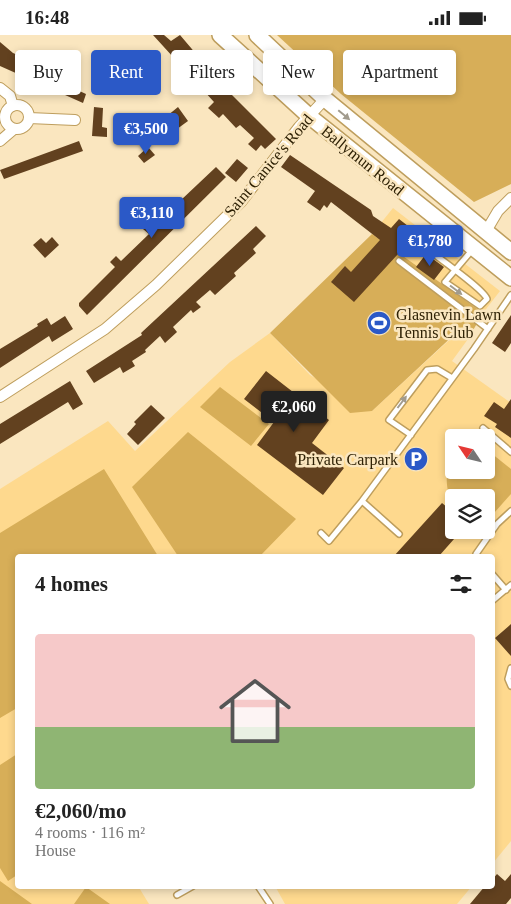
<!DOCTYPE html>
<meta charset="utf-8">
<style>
body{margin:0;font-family:Georgia,serif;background:#f2f2f2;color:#222;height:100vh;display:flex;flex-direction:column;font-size:19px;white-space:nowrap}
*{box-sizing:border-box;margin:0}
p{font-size:16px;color:#767676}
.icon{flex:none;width:28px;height:28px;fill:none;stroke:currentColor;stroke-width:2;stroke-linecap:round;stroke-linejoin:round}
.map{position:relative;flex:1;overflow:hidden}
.details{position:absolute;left:15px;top:519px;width:480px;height:335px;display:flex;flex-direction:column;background:#fff;border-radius:5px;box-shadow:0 2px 8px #0003}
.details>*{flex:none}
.hud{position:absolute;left:15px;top:15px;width:481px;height:45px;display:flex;gap:10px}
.needle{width:32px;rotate:305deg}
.tools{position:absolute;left:445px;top:394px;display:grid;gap:10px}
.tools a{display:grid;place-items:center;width:50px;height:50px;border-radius:5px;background:#fff;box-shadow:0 2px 8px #0003;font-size:25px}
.price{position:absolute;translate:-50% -42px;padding:0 11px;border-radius:5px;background:#2b59c7;color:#fff;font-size:16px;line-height:32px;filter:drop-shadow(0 1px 2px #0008)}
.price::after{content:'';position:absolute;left:50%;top:30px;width:15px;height:11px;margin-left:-8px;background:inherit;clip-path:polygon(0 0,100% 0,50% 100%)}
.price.selected{background:#222;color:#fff}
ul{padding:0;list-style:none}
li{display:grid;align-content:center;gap:10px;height:265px;padding:0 20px}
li+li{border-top:1px solid #e0e0e0}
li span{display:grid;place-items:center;height:155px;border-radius:5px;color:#555}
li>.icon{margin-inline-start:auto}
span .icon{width:90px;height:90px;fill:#fffc;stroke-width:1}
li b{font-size:21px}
h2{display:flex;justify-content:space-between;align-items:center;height:60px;padding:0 20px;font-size:21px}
.tag{padding:0 18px;border-radius:5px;background:#fff;box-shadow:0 2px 8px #0003;font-size:18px;line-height:45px}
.tag.selected{background:#2b59c7;color:#fff}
.status{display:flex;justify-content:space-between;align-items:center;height:35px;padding:0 25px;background:#fff;direction:ltr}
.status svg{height:14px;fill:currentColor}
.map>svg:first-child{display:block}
.built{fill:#fed98e;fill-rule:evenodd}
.green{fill:#d7ae58}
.building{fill:#62411f}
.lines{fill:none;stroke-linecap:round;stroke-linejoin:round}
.lane-casing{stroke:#be9e5d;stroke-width:8}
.street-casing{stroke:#be9e5d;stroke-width:12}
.secondary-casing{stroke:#be9e5d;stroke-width:18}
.lane{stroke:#fff;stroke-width:5}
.street{stroke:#fff;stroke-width:10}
.secondary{stroke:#fff;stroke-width:15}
.oneway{fill:#a19b8e}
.labels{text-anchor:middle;stroke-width:5;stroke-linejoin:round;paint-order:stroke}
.street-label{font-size:16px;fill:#2e2105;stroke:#fae6bf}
.poi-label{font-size:16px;fill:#2e2105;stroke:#fae6bf;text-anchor:start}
</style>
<div class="status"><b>16:48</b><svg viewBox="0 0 49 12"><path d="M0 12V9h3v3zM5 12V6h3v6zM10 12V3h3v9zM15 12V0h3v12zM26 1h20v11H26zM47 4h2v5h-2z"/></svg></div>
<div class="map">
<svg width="511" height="869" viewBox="0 0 511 869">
<rect width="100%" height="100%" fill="#fae6bf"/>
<path class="built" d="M393,173L500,256L483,278L372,199Z
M458,297L468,304L452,326L511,368V806L493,828L492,521H18V851H138L149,869H0V454L108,386L135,416L230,327L270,298L310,340L372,376ZM454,402H486V435H454ZM454,462H486V495H454Z
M275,851H472L457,869H285Z"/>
<path class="green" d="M277,0H511V149L474,167L341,59Z
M372,199L483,278L468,304L457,297L372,376L350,378L270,298Z
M220,352L269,389L251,411L200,372Z
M188,397L296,484L260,521H178L132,452Z
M486,414L511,434V459L486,487V462H454V466C442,456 447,427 454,415V435H486Z
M104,434L158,521H18L17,673L0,683V498Z
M17,719V840L8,846L0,833V730Z
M0,846L32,869H0Z
M86,852L110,869H74Z"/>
<path class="building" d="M153,0H164L171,6L180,0L225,53L276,104L265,114L261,110L256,116L248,109L254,103L240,90L236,93L223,79L219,83L208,73L214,67Z
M0,7L13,18L63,38L60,47L86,59L83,68L0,31Z
M94,72L103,73L102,92L107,93V102L92,101Z
M178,72L188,86L177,94L167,81Z
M79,106L83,116L4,144L0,135Z
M148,112L155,120L144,128L138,121Z
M290,120L371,175L373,181L391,193L399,184L417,198L400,220L398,219L354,267L331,247L345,231L351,237L380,205L331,167L327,173L324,170L320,176L307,167L315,156L281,132Z
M237,124L248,133L236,147L225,138Z
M216,132L226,142L87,280L79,271V268L115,232L110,227L116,221L121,226L149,199L143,194L152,186L156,190L170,177L166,173L177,162L180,166Z
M256,191L266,201L253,214L256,218L234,238L236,241L215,260L210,255L196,267L201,272L193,278L191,275L173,292L177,297L165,308L160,301L145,315L146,317L132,326L135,331L123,338L120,332L94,348L86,336L142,300L141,298Z
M52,202L59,210L45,223L33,210L41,203L46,208Z
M426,219L444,232L434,245L416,232Z
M511,280V308L505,317L492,308Z
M65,281L73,294L52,307L49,301L0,333V314L38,291L37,289L47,283L51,290Z
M266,336L329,385L312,408L344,433L323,460L257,410L274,387L244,364Z
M70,346L83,369L73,375L68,367L0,409V389Z
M511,364V403L495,392L497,389L484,381L494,367L504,374Z
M151,370L165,383L138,410L127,399L136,389L134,387Z
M442,468L454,478V495H462L439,521H394Z
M511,589V621L495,603Z
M497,839L505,846L511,839V863L506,869H470L485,851H492V845Z"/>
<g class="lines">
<g class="lane-casing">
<path id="lane" d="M440,188L422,210C433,219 484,254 487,264L480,271L445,247L473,214
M399,226L488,294
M483,393L511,417
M411,400L389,385L427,335L437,334L452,343
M321,498L329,506L362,466
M399,499L362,466L474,314L511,260
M477,521L476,519L497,489L511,476
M492,539L506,555
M492,566L511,550
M511,633L508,644L511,651
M258,851L270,869
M177,860L193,851"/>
</g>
<g class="street-casing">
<path id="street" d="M0,53L10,61L13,71
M5 82a12 12 0 1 1 24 0a12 12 0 1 1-24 0Z
M29,83L75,85
M0,106L14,94
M485,198L498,176L511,163
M0,362L105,294L156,250L241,167L299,92L325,64"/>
</g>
<g class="secondary-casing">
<path id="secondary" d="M220,0L309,81L511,243
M257,0L325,64L511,217"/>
</g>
<use href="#lane" class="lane"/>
<use href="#street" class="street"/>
<use href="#secondary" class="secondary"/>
</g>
<defs><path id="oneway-solid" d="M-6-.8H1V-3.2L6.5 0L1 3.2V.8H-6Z" transform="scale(1.25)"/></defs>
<g class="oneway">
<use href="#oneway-solid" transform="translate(344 80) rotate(40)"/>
<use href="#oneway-solid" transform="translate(456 255) rotate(37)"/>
<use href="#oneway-solid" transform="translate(402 367) rotate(-53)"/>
</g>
<defs>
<g id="stadium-disc" transform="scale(1.25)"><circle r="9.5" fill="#2b59c7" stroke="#fae6bf"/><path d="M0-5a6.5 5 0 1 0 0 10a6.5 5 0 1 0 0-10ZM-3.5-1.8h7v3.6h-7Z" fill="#fff"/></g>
<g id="parking-disc" transform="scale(1.25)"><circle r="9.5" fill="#2b59c7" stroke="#fae6bf"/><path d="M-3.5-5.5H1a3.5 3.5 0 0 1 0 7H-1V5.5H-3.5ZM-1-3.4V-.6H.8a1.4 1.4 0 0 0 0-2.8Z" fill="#fff"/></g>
</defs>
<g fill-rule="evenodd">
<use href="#stadium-disc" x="379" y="288"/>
<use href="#parking-disc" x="416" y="424"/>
</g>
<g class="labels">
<g class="street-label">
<text transform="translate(363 125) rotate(39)" y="6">Ballymun Road</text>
<text transform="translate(268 130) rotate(-50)" y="6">Saint Canice's Road</text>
</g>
<g class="poi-label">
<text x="396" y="285">Glasnevin Lawn<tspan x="396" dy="18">Tennis Club</tspan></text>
<text x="398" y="430" text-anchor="end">Private Carpark</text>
</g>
</g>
</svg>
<div class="tools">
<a><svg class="needle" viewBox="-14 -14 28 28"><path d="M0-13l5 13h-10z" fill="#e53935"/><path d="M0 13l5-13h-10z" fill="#767676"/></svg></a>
<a><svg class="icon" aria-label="layers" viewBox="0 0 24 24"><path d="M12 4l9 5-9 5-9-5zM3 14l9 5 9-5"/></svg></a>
</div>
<b class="price" style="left:146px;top:120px">€3,500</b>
<b class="price" style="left:152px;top:204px">€3,110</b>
<b class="price" style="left:430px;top:232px">€1,780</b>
<b class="price selected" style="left:294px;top:398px">€2,060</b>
<div class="hud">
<a class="tag">Buy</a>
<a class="tag selected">Rent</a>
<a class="tag">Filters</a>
<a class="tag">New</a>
<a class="tag">Apartment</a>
</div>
<section class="details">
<h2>4 homes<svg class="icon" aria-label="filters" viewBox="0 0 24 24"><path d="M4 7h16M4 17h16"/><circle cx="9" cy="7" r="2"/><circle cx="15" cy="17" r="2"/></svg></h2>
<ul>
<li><span style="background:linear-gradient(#f6c9c9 60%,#8fb573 0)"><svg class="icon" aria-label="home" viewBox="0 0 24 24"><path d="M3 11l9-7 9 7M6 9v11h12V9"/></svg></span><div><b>€2,060/mo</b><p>4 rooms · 116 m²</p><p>House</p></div></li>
</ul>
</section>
</div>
